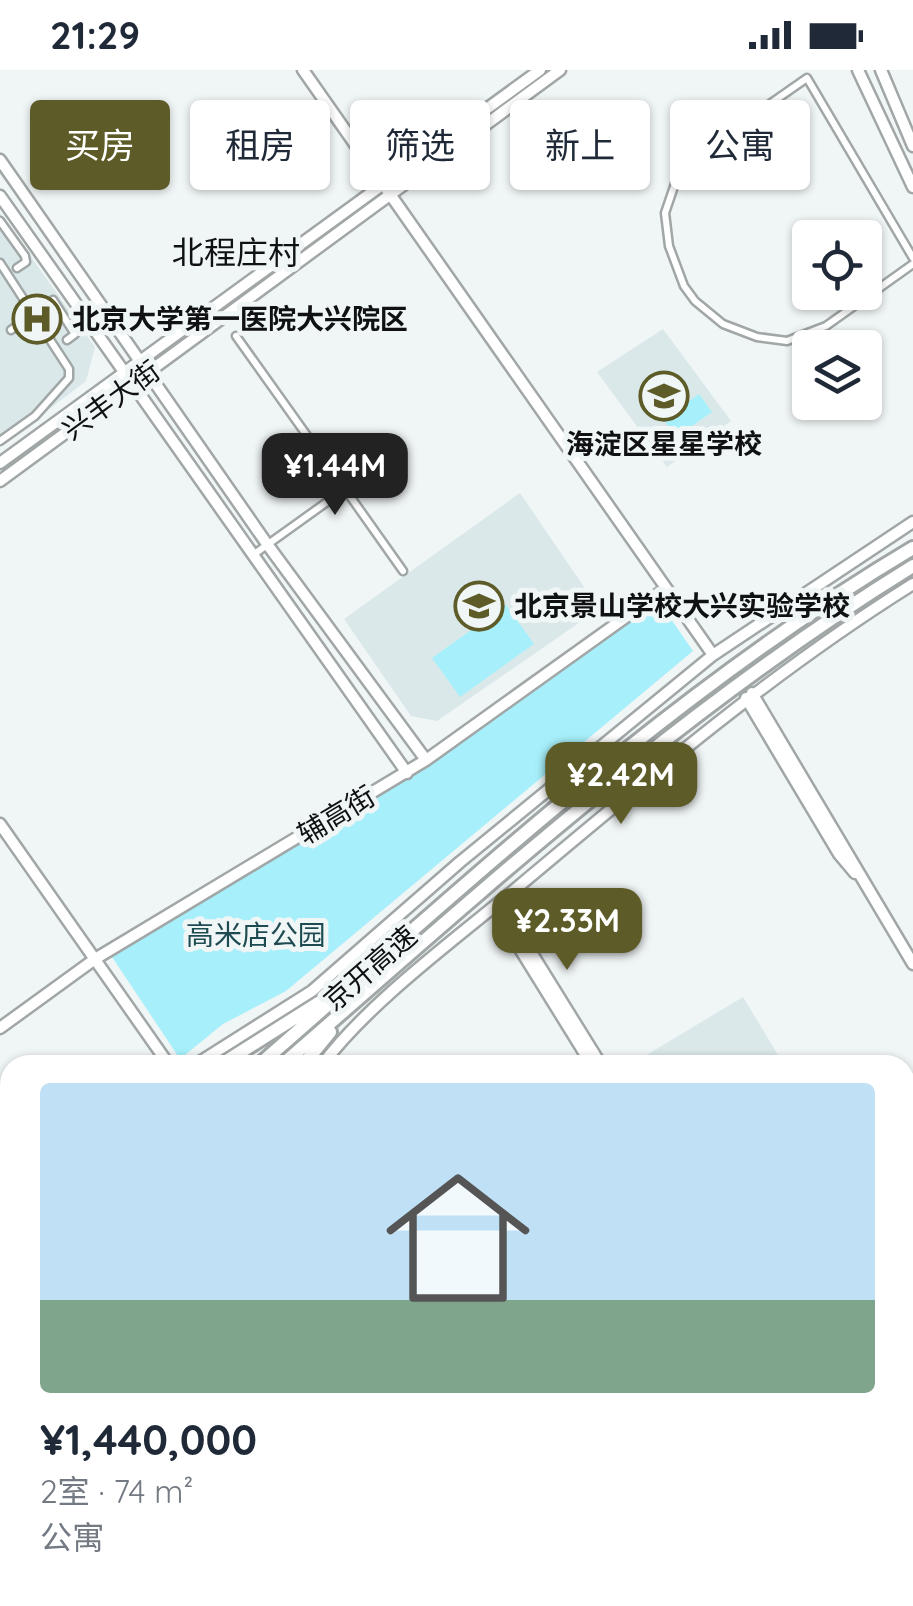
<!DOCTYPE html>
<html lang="zh">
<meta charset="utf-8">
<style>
body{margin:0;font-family:Quicksand,"Noto Sans SC",sans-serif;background:#f6f6f7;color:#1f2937;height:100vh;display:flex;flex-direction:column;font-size:38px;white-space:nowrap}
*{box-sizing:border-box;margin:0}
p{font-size:32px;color:#747a83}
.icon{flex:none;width:55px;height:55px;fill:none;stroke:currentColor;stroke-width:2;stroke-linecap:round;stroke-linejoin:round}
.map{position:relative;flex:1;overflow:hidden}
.side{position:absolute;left:0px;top:985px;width:915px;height:552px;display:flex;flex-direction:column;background:#fff;border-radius:30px 30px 0 0;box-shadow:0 2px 8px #0004}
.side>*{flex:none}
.banner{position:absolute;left:30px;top:30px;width:855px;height:90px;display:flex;gap:20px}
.fabs{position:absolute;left:792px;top:150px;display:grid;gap:20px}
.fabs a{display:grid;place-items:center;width:90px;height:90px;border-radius:10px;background:#fff;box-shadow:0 2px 8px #0004;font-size:50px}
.price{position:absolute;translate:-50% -85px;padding:0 22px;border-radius:20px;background:#5d5b28;color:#fff;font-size:32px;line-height:65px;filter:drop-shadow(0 2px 5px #0008)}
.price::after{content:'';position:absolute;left:50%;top:60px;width:30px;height:22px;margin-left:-15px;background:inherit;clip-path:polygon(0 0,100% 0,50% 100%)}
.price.selected{background:#222;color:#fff}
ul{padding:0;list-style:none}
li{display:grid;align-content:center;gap:20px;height:530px;padding:0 40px}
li+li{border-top:2px solid #e0e1e3}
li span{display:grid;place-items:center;height:310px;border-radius:10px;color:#555}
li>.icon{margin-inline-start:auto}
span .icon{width:180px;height:180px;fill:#fffc;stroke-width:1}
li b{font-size:42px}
.pill{padding:0 35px;border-radius:10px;background:#fff;box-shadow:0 2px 8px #0004;font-size:35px;line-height:90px}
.pill.selected{background:#5d5b28;color:#fff}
.status{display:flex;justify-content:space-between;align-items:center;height:70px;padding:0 50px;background:#fff;direction:ltr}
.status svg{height:28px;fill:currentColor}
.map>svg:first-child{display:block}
.built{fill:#dae8ea}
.green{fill:#a7f0fb}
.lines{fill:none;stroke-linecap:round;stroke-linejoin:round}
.street-casing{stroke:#a1a6a7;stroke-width:11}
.secondary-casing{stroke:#a1a6a7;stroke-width:15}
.primary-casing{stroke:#a1a6a7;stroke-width:15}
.highway-casing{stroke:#a1a6a7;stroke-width:18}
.street{stroke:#fff;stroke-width:6}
.secondary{stroke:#fff;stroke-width:10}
.primary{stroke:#fff;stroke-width:10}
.highway{stroke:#fff;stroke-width:12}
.labels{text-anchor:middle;stroke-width:10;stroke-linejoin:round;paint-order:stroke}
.poi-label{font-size:28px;font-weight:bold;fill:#0f1112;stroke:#f0f5f6;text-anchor:start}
.street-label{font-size:28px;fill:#0f1112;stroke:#f0f5f6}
.park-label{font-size:28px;fill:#1d4b51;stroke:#f0f5f6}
.quarter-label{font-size:32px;fill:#0f1112;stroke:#f0f5f6}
</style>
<div class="status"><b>21:29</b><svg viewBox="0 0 49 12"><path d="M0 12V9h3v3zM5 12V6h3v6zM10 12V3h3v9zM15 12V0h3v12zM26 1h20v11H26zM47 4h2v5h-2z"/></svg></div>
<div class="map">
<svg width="913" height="1536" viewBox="0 0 913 1536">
<rect width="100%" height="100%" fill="#f0f5f6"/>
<path class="built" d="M0,143L95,277L86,311L0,377Z
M663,259L731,351L667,397L597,302Z
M520,423L599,539L437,651L411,646L344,549Z
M743,927L784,995H630Z
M671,1528H832L819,1536H676Z"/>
<path class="green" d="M699,324L712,342L676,367L663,349Z
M655,526L693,581L286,921L223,954L180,989L108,881L382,718Z
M506,535L534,574L460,627L432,588Z"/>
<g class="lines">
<g class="street-casing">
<path id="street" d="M0,151L25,186L26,192L17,198
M913,188L807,8L681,96L665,143L669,176L684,216L695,231L723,254L757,267L787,271L826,256L913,194
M0,193L69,299V308L35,346L0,371
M11,260L53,230L75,264L67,270
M236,266L345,419
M253,485L345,419L403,501
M905,1179L913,1193
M275,1528L280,1536"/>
</g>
<g class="secondary-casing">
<path id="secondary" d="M303,0L713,585
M858,0L913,117
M881,0L913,76
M0,90L267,474L426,690
M0,126L407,703
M0,393L540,0
M0,411L560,0
M752,623L913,894
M746,628L839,784L855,803
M0,754L169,995
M500,832L601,995
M494,837L592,995
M0,958L95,889L426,690L665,519
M195,995L312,921L460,792L713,585L913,452
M322,995C370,931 457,868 519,816C647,709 772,602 913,514
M905,1049L913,1044
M0,1190L10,1181
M0,1270L10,1262
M905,1277L913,1272
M905,1491L913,1505
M905,1510L913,1523
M523,1528L528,1536
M659,1528L665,1536
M407,1536L419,1528"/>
</g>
<g class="primary-casing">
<path id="primary" d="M0,1507L10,1522
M0,1528L6,1536
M14,1528L20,1536"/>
</g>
<g class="highway-casing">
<path id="highway" d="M220,995L331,925
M259,995C468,813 674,620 913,478
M282,995C484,819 684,637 913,496
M303,995L330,962
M0,1221L10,1212
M0,1242L10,1233"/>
</g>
<use href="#street" class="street"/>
<use href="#secondary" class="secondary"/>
<use href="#primary" class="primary"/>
<use href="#highway" class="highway"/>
</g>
<defs>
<g id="hospital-ring" transform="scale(2.5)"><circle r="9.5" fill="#f0f5f6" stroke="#5d5b28" stroke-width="1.5"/><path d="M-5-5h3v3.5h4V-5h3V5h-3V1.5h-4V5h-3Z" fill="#5d5b28"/></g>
<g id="school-ring" transform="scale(2.5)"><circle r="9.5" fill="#f0f5f6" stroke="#5d5b28" stroke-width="1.5"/><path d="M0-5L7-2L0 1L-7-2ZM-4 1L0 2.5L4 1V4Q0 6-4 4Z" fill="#5d5b28"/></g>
</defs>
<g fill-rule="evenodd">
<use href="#hospital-ring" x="37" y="249"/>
<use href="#school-ring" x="664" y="326"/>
<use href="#school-ring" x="479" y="536"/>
</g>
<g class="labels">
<g class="poi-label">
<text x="72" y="259">北京大学第一医院大兴院区</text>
<text x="664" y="384" text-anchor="middle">海淀区星星学校</text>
<text x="514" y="546">北京景山学校大兴实验学校</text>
</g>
<g class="street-label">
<text transform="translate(111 330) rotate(-36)" y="10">兴丰大街</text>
<text transform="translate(336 745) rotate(-31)" y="10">辅高街</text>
<text transform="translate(370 898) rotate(-41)" y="10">京开高速</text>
</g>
<g class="park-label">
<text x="256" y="875">高米店公园</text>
</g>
<g class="quarter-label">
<text x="236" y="194">北程庄村</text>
</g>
</g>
</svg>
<div class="fabs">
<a><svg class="icon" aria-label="locate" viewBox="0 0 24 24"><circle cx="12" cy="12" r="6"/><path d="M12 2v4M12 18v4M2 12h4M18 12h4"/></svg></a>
<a><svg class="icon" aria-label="layers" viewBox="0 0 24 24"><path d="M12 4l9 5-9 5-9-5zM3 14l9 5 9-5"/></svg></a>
</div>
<b class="price selected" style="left:335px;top:448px">¥1.44M</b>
<b class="price" style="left:621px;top:757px">¥2.42M</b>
<b class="price" style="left:567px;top:903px">¥2.33M</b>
<div class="banner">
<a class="pill selected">买房</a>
<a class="pill">租房</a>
<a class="pill">筛选</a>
<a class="pill">新上</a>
<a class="pill">公寓</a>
</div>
<section class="side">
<ul>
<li><span style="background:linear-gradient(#bfe0f5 70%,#7fa58c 0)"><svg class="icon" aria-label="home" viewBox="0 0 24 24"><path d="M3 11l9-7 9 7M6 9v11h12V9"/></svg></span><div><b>¥1,440,000</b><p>2室 · 74 m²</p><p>公寓</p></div></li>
</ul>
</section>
</div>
